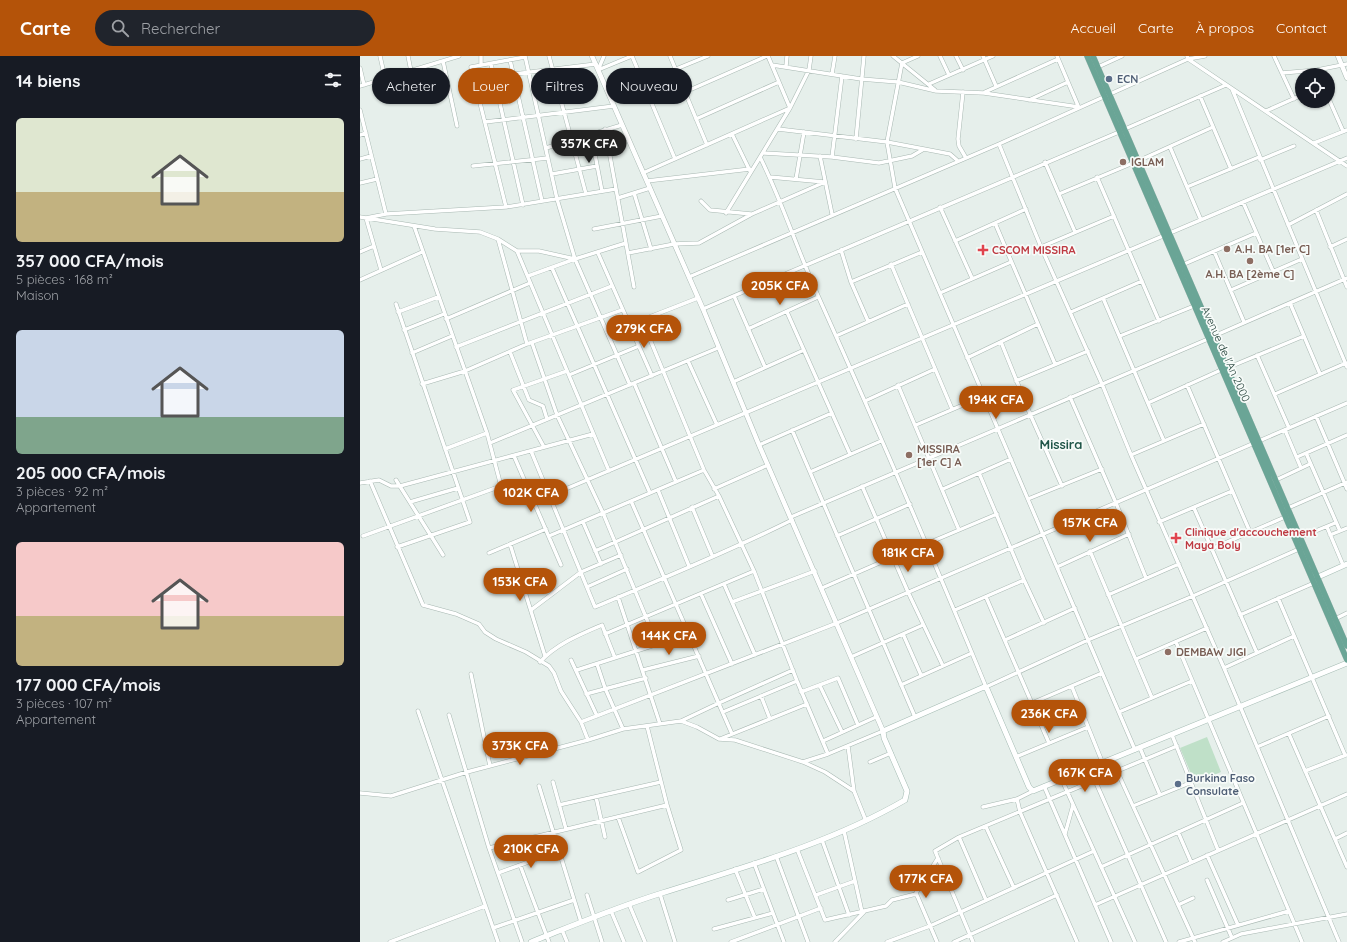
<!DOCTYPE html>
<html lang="fr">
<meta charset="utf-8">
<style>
body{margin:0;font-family:Quicksand,sans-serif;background:#20242c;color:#f1f3f6;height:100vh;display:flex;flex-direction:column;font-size:15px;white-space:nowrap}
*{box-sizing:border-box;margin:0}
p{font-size:13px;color:#9ea1a6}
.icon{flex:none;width:22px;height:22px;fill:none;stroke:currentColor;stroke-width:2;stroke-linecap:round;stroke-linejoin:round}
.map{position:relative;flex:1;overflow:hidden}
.panel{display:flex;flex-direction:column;background:#171b24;width:360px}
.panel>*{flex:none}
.guide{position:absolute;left:12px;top:12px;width:380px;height:36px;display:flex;gap:8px}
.tools{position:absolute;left:935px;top:12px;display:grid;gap:8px}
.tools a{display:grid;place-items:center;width:40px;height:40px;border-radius:50%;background:#171b24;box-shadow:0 1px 3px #0004;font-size:20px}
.price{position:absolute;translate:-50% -34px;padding:0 9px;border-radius:14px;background:#b45309;color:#fff;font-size:13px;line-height:26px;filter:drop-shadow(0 1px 2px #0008)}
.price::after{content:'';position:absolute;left:50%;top:24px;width:12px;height:9px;margin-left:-6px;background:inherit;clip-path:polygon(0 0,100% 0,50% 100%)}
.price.active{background:#222;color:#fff}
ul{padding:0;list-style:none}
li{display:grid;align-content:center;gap:8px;height:212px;padding:0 16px}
li span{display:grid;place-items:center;height:124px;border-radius:6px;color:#555}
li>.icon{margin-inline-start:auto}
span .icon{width:72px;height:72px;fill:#fffc;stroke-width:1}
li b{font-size:17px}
h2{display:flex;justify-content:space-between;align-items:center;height:48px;padding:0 16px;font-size:17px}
.pill{padding:0 14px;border-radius:18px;background:#171b24;box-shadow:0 1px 3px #0004;font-size:14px;line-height:36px}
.pill.active{background:#b45309;color:#fff}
header{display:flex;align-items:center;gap:24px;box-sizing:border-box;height:56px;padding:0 20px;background:#b45309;color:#fff}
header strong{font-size:19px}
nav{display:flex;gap:22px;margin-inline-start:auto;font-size:14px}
.search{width:280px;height:36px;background:#20242c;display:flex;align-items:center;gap:10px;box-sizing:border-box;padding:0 14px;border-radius:22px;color:#9ea1a6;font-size:15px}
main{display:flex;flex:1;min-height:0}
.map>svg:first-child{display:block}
.green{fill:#bfe0c8}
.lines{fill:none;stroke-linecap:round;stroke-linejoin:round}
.minor-casing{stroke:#a8b8b2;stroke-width:4.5}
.tertiary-casing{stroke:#a8b8b2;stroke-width:5.5}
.secondary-casing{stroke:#a4bbb3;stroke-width:6}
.primary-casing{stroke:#c2cac8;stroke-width:6}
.minor{stroke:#fff;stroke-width:3.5}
.tertiary{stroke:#fff;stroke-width:4.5}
.secondary{stroke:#fff;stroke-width:5}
.primary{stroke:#6aa596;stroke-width:5.5}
.service-dot{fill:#5c6f8a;stroke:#f7fbf9;stroke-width:1.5}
.education-dot{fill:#8d6e63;stroke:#f7fbf9;stroke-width:1.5}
.health-dot{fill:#e0444e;stroke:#f7fbf9;stroke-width:1.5}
.labels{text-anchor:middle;stroke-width:3.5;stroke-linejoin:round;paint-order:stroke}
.service-label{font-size:11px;font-weight:bold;fill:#4e5e75;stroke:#f7fbf9;text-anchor:start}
.education-label{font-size:11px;font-weight:bold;fill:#785e54;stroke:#f7fbf9;text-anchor:start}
.health-label{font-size:11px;font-weight:bold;fill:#be3a42;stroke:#f7fbf9;text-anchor:start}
.street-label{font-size:11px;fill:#24423a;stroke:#f7fbf9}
.quarter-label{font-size:13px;font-weight:bold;fill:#1f5548;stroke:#f7fbf9}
</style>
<header>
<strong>Carte</strong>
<div class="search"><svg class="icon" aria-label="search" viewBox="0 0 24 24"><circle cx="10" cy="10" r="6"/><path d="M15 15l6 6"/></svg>Rechercher</div>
<nav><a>Accueil</a><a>Carte</a><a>À propos</a><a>Contact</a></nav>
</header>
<main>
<section class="panel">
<h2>14 biens<svg class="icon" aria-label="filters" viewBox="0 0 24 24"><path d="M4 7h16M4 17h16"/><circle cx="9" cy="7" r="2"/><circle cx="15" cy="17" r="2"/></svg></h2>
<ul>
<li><span style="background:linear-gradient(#dfe7d0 60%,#c2b280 0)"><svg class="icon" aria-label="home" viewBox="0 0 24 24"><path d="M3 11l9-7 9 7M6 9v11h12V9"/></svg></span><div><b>357 000 CFA/mois</b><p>5 pièces · 168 m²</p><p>Maison</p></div></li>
<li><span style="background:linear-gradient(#c9d6e8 70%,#7fa58c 0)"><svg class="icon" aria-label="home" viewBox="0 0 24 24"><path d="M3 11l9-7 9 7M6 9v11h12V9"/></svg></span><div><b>205 000 CFA/mois</b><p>3 pièces · 92 m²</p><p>Appartement</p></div></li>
<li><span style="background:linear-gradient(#f6c9c9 60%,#c2b280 0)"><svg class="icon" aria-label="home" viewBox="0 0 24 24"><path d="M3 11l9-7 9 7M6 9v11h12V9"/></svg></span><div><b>177 000 CFA/mois</b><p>3 pièces · 107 m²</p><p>Appartement</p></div></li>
</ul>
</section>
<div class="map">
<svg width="987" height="886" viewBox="0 0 987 886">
<rect width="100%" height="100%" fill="#e6efeb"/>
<path class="green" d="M847,681L861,716L835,727L820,692Z"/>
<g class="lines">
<g class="minor-casing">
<path id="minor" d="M20,0L25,22
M48,0L51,15
M121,0V9
M165,0L197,143L215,203L270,329
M189,0L226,138
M272,0L315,103
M310,0L347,89
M533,0L575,34
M558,0L542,7L527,86L535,132L775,694
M580,0L589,19
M596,0L603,14
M623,0L636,30
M697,0L719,52
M827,0L828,3L987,110
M914,0L934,43
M150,4L182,145
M83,5L97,70
M131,8L163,149
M412,9L501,23L538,26L576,35L624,37L719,51
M426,10L427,0
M738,11L762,0
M0,12L4,29
M316,13L348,0
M238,14L272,0
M238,14L244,0
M922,17L957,14L987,8
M472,18L475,0
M114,23L236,8
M569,28L633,0
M0,30L99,0
M872,33L987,311
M325,36L407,0
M603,36L598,83L599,90L606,102
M625,36L698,3
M840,40L871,113
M968,41L983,75
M669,44L708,26
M0,54L26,158
M906,55L942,39
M336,63L419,26
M125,66L254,50
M245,73L274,231
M418,73L527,86L564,93
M765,73L866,29
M231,78L242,135
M372,78L390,115
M0,79L6,77
M496,83L504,0
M954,87L987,74
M639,88L681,191L742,328L771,399L864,612L979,886
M810,91L841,164
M186,92L262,69
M404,97L472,101L519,107L552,100L564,93L590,98L598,105
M460,100L472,158
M472,101L482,20
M0,103L11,100
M401,103C423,148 438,196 459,242C517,371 572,500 626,631L728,584L833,540L939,493
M900,104L934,90
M778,105L853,71
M685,106L715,176
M113,110L188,102
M283,117L430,52L408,0
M192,118L237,110
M410,121L464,126
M737,121L799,265
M436,123L444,76
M287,125L390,113
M0,127L17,123
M827,131L899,101
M274,137L291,193
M699,138L773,107
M258,142L290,132
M341,145L350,154L391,158
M883,146L913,215
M146,151L111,11L165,1
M580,151L612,222
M956,154L987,231
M366,157L430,52L449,14L451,0
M0,161L75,173L120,176L138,183L157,195H179L215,203
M635,167L695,308
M928,169L987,138
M234,173L302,160
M138,183L167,288
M595,185L666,153
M681,191L754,160
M970,191L987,183
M481,194L491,226L508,265
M157,195L249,415
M854,195L884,266
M0,196L14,190
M238,197L292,320
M268,197L314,188L339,187L392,158L465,126
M531,208L592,353
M822,209L896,177
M192,212L290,437
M21,214L6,162L26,158L146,151L256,133
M168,220L215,203L266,187
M329,221L639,88L828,3L845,0
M0,224L62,196
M491,226L562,196
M871,234L942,203
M580,237L651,206
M374,240L405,311
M743,242L804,385
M930,247L960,318
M36,248L110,466L37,491
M343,253L759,76
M38,256L78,241
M427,256L490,398
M711,256L782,225
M86,263L170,227
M282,264L344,414L359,440L394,515L437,625L468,698
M269,269L338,242
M388,273L458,241
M44,274L84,258
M476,280L548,248
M760,280L834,250
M854,280L987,222
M641,286L670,358L702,430
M172,287L197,359L243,457L297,588
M96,291L252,230
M150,296L169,344L183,350L187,363
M52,297L92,280
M897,299L929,372
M607,302L678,268
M328,305L357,369
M867,312L944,280
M209,319L279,290
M656,325L728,295
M373,326L444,294
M274,327L316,426
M62,328L105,315L167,288L262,254
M538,329L599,474
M827,329L890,476
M915,338L986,307
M710,341L756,447L786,522
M505,345L575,313
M788,347L861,314
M956,360L987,433
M556,369L624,340
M432,374L555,661
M925,374L941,412
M130,387L358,292
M399,389L472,357
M184,391L153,334L207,315
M85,393L127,377
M171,395L235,551C301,523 368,496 432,464
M946,397L980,475
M771,399L844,368
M154,400L201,509
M937,401L987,379
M450,416L521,385
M619,417L664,524L684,567
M36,424L83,499
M916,424L950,408
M10,425L63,549L96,558L119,568L125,576L136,583L166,596L189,610L194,617L201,635L221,666L228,684
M0,427L19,424L31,430H40L233,378
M502,430L548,536L583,610
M354,433L408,409
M583,433L651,403
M298,434L329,510
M668,443L742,413
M271,445L372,678
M50,446L98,432
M175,446L987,102
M332,451L352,499
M834,452L897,597
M928,452L987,426
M431,461L848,283
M223,466L241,508
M799,466L872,435
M967,471L983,509
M970,479L987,472
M3,480L141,430L127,377L54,170
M189,480L344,414
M477,480L550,448
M941,481L975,467
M150,488L185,600
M566,488L637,458
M851,493L925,461
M235,495L359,440
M730,495L792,642
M129,497L186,473
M697,511L769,478
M364,528L395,599
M227,531L267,513
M462,532L533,501
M341,538L372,608
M748,539L819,508
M258,541L300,668
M626,541L689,687
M918,542L985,699
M372,546L455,515
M171,554L221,516L261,499
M595,554L664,524
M880,559L954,527
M975,563L987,557
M245,578L394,515
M543,578L561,619
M645,584L715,552
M816,586L942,886
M491,601L563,569
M776,603L847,572
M211,604L237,660
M180,606C196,588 221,578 242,569L255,602
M237,608L245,632L263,673
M864,612L934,580
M217,614L329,578
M283,614L339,600
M111,618L130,710
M541,629L612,597
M460,630L482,676
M712,631L743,708
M441,636L478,622L498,669
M226,638L286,622
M401,640L410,663
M672,647L742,617
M58,655L138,886
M363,656L437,625
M759,656L832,625
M89,659L129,792L162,886
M321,665L337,671L359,683L375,684L443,706L465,716L494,735
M221,666L477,567L987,347
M929,678L987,811
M812,679L858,794
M360,683L447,648
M463,685L516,661
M488,690L494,735L506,765
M897,691L969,660
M780,692L800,739
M656,701L728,671
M752,704L835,886
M443,706L468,698L523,675
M510,706L531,697
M730,713L806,886
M945,715L986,699
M702,724L775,886
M193,726L206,773
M179,730L221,866
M684,730L751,886
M0,737L31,740L107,716L228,684L263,673L321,665L359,647L433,614
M236,741L245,781
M657,743L660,756L717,886
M199,749L301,726
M773,750L832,726
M623,751L657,743L673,735
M258,761L278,816L321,794L307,749L287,670
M626,771L654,832
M484,775L502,856
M818,776L831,806
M705,778L713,749
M599,781L626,844
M975,783L987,777
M462,784L489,859
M129,792L307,749
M437,793L465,864L526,850L532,844L556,838
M847,799L878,869
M416,800L448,886
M394,807L424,886
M160,809L189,886
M741,811L883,747
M375,813L395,862
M138,817L199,795
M847,824L872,882
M300,838L315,886
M227,839L242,886
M456,839L495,825
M368,844L404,833
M269,848L285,886
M735,849L987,738
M818,849L833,842
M251,855L264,886
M133,872L214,844
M354,873L413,857
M202,874L207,886
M30,886L125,850
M371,886L461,852
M475,886L504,856
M527,886L570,870L734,795
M577,886L556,837L578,802
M594,886L697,839
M613,886L575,795L599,781L817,690
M819,886L929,855
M863,886L881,878L987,858"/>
</g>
<g class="tertiary-casing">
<path id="tertiary" d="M232,0L343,253L399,389L523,675
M978,0L987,22"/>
</g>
<g class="secondary-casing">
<path id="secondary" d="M955,520L958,521L987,508
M171,886C214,869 257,851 302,837C384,811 469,788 545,744L547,735L524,682L523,675L624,631L627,633L669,731L673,735L987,607"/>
</g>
<g class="primary-casing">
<path id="primary" d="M727,0L987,604
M733,0L987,590"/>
</g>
<use href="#minor" class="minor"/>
<use href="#tertiary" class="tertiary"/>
<use href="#secondary" class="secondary"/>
<use href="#primary" class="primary"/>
</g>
<g class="service-dot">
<circle cx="749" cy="23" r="4"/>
<circle cx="818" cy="728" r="4"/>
</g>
<g class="education-dot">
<circle cx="763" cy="106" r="4"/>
<circle cx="867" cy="193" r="4"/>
<circle cx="890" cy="205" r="4"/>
<circle cx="549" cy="399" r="4"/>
<circle cx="808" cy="596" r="4"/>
</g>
<g class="health-dot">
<path d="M621 188h4v4h4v4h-4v4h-4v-4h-4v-4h4z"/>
<path d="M814 476h4v4h4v4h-4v4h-4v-4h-4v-4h4z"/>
</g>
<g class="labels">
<g class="service-label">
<text x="757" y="27">ECN</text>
<text x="826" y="726">Burkina Faso<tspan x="826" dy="13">Consulate</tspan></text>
</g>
<g class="education-label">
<text x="771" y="110">IGLAM</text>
<text x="875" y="197">A.H. BA [1er C]</text>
<text x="890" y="222" text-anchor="middle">A.H. BA [2ème C]</text>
<text x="557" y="397">MISSIRA<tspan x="557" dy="13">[1er C] A</tspan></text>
<text x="816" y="600">DEMBAW JIGI</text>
</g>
<g class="health-label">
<text x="632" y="198">CSCOM MISSIRA</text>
<text x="825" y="480">Clinique d'accouchement<tspan x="825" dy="13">Maya Boly</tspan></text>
</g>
<g class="street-label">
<text transform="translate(866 298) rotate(66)" y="4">Avenue de l'An 2000</text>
</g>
<g class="quarter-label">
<text x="701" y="393">Missira</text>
</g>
</g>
</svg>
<div class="tools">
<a><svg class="icon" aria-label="locate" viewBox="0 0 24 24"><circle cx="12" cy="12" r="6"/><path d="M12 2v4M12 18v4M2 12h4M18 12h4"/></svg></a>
</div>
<b class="price active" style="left:229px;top:108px">357K CFA</b>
<b class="price" style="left:420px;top:250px">205K CFA</b>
<b class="price" style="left:284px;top:293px">279K CFA</b>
<b class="price" style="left:636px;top:364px">194K CFA</b>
<b class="price" style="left:171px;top:457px">102K CFA</b>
<b class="price" style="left:730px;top:487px">157K CFA</b>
<b class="price" style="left:548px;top:517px">181K CFA</b>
<b class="price" style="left:160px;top:546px">153K CFA</b>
<b class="price" style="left:309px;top:600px">144K CFA</b>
<b class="price" style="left:689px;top:678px">236K CFA</b>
<b class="price" style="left:160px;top:710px">373K CFA</b>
<b class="price" style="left:725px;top:737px">167K CFA</b>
<b class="price" style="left:171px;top:813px">210K CFA</b>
<b class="price" style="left:566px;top:843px">177K CFA</b>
<div class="guide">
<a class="pill">Acheter</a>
<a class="pill active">Louer</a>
<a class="pill">Filtres</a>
<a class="pill">Nouveau</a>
</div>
</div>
</main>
